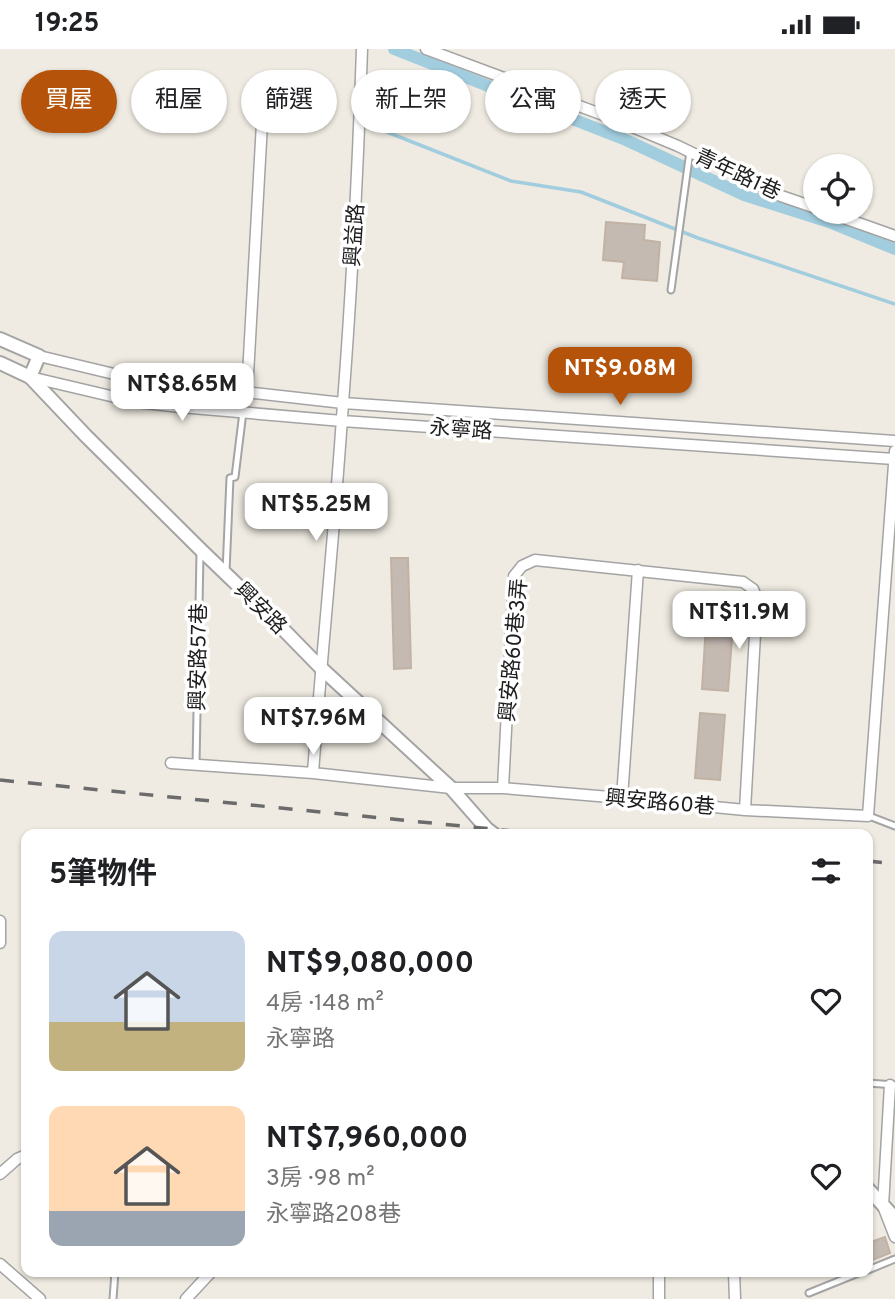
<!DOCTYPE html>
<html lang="zh-TW">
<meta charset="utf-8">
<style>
body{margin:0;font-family:Overpass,"Noto Sans TC",sans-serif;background:#f6f6f6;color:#202124;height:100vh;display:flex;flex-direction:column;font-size:26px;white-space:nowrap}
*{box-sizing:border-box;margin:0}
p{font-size:23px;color:#757577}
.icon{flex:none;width:38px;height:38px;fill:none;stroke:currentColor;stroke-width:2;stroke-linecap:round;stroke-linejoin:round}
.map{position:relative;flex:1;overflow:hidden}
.sheet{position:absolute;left:21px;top:780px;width:852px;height:448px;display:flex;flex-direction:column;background:#fff;border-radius:14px;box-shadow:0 2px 5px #0004}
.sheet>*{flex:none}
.hud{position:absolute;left:21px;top:21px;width:854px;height:63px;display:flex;gap:14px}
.buttons{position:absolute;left:803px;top:105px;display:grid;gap:14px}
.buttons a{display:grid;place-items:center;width:70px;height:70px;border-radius:50%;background:#fff;box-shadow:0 2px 5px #0004;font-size:35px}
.price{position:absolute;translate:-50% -60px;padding:0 16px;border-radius:14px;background:#fff;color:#222;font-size:23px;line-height:46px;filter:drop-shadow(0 2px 4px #0008)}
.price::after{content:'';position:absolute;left:50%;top:42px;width:21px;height:16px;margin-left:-10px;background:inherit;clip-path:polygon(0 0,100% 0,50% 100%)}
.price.current{background:#b45309;color:#fff}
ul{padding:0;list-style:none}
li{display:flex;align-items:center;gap:21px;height:175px;padding:0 28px}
li span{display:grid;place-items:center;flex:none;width:196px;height:140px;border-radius:14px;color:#555}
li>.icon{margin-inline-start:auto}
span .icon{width:84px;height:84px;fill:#fffc;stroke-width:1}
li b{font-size:30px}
h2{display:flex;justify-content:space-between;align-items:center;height:84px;padding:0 28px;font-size:30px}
.pill{padding:0 24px;border-radius:32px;background:#fff;box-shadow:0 2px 5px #0004;font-size:24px;line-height:63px}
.pill.current{background:#b45309;color:#fff}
.status{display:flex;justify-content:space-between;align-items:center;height:49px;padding:0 35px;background:#fff;direction:ltr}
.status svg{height:19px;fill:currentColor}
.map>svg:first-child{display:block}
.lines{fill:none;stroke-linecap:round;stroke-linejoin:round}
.stream{stroke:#a1cdde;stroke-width:3.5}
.canal{stroke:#a1cdde;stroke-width:12}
.building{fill:#c4bab2;stroke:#c1b2a4;stroke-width:2}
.service-casing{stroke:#a4a4a4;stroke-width:9}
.minor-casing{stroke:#a4a4a4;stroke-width:13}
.tertiary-casing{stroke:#a4a4a4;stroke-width:16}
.service{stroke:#fff;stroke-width:5}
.minor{stroke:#fff;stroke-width:10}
.tertiary{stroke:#fff;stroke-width:12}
.rail{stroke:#6b6b6b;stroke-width:3.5;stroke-dasharray:14 14;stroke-linecap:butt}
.labels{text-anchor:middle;stroke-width:7;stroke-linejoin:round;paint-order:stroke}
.street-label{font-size:21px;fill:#1d1d1d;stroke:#fff}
</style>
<div class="status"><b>19:25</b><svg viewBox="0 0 49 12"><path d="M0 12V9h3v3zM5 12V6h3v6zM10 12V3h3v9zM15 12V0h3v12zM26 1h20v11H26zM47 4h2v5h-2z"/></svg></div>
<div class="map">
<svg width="895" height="1250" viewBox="0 0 895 1250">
<rect width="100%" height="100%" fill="#efebe2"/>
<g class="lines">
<path class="stream" d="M387,83L511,132L581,143L698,189L895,255"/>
<path class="canal" d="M394,0L626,91L744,146L829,173L895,200"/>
</g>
<path class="building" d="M606,173L645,176L644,191L660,193L657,232L622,229L624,213L603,211Z
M391,509H408L411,619L394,620Z
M706,575L733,577L728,642L702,640Z
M700,664L725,666L720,731L695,729Z
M885,1188L890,1204L868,1213V1194Z"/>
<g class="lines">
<g class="service-casing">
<path id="service" d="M671,241L690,102
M226,523L230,429L235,428L243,363
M196,716L200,504
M869,767L895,777
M868,1034L895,1036
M868,1221L895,1210
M809,1244L861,1223
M113,1250L115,1223"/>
</g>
<g class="minor-casing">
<path id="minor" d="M426,0L606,67L678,97L781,147L816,159
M827,163L895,187
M39,307L139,331L343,354L895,392
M30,328L136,353L180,358L342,372L894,410
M247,344L263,56
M171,714L313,724L451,739H503L622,749L745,761L868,767L895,402
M313,724C322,601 335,478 343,354C352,236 358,118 362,0
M503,739L514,527L522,517L535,511L743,533L753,540L757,550L745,761
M622,749L638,521
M0,872V894
M890,1036L883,1157L895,1188
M0,1125L17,1110L26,1106
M0,1215L40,1250
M734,1223L735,1250
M186,1250L211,1223
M659,1250V1223"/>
</g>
<g class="tertiary-casing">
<path id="tertiary" d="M0,290L39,307L30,328
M0,314L30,328L86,387L201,501L275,572L321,619L451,739L487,780L495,786
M868,1140L895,1169"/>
</g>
<use href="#service" class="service"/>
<use href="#minor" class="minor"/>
<use href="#tertiary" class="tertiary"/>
<path class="rail" d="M0,731L552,786
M868,812L895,815"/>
</g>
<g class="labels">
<g class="street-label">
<text transform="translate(738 125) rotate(25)" y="7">青年路1巷</text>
<text transform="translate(354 186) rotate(-86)" y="7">興益路</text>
<text transform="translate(461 380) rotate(4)" y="7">永寧路</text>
<text transform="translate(261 559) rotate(45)" y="7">興安路</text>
<text transform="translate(513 601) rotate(-85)" y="7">興安路60巷3弄</text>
<text transform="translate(198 608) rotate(-89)" y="7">興安路57巷</text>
<text transform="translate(660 753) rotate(5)" y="7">興安路60巷</text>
</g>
</g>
</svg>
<div class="buttons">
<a><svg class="icon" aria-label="locate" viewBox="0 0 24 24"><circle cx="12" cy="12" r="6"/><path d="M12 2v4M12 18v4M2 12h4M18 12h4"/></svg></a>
</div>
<b class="price current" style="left:620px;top:358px">NT$9.08M</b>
<b class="price" style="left:182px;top:374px">NT$8.65M</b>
<b class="price" style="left:316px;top:494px">NT$5.25M</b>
<b class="price" style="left:739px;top:602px">NT$11.9M</b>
<b class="price" style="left:313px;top:708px">NT$7.96M</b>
<div class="hud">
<a class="pill current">買屋</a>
<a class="pill">租屋</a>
<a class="pill">篩選</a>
<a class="pill">新上架</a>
<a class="pill">公寓</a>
<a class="pill">透天</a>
</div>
<section class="sheet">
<h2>5筆物件<svg class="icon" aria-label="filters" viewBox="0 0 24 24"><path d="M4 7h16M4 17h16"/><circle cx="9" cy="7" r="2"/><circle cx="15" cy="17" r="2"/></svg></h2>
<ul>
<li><span style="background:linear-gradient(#c9d6e8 65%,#c2b280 0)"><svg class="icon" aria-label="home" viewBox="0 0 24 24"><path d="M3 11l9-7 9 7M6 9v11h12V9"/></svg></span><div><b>NT$9,080,000</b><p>4房 · 148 m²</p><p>永寧路</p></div><svg class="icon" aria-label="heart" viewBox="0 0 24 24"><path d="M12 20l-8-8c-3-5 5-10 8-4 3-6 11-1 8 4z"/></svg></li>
<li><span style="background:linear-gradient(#ffd9b3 75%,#9aa5b1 0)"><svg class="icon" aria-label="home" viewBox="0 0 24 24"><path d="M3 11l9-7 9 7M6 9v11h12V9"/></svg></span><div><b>NT$7,960,000</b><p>3房 · 98 m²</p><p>永寧路208巷</p></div><svg class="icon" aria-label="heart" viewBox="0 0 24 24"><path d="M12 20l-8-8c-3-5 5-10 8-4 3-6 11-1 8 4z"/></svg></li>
</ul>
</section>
</div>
